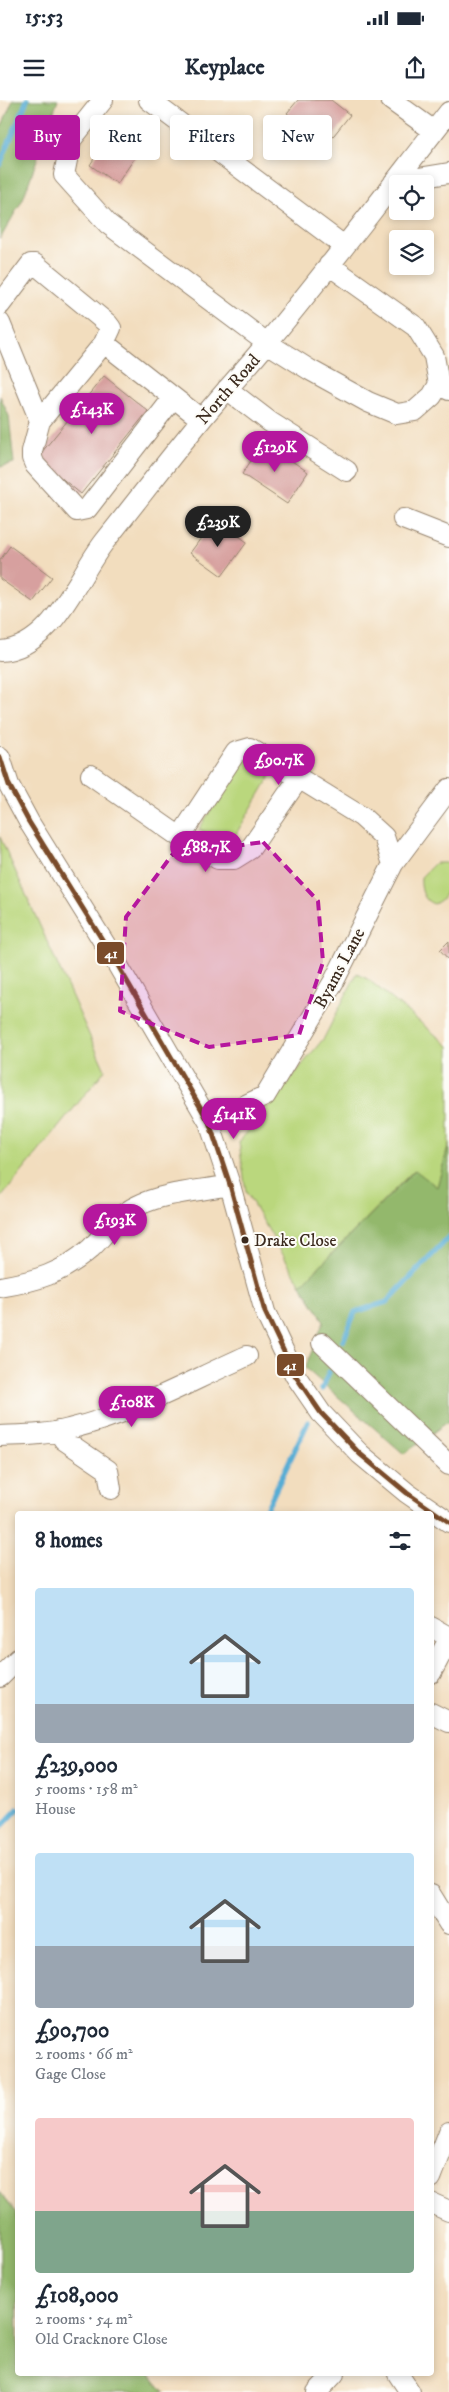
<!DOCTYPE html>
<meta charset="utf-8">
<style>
body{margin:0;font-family:"IM FELL DW Pica",serif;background:#f6f6f7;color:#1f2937;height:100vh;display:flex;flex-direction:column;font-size:19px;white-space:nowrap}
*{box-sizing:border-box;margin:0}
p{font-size:16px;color:#747a83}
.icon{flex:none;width:28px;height:28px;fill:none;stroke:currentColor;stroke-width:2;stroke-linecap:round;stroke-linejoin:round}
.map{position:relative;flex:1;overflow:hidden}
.panel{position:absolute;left:15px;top:1411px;width:419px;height:865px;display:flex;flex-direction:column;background:#fff;border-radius:5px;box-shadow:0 2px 8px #0003}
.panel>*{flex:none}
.hud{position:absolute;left:15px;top:15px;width:420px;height:45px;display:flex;gap:10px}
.controls{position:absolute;left:389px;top:75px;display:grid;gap:10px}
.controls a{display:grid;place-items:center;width:45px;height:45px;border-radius:5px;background:#fff;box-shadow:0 2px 8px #0003;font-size:25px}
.price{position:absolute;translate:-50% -42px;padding:0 11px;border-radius:18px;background:#b5179e;color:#fff;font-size:16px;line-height:32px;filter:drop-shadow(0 1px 2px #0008)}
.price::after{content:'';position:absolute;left:50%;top:30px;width:15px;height:11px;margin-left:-8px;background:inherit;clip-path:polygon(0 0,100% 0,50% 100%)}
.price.on{background:#222;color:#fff}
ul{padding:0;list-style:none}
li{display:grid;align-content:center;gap:10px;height:265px;padding:0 20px}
li span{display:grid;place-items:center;height:155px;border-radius:5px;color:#555}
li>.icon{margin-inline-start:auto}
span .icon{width:90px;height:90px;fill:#fffc;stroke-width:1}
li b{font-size:21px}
h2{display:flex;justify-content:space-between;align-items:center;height:60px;padding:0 20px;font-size:21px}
.pill{padding:0 18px;border-radius:5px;background:#fff;box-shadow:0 2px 8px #0003;font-size:18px;line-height:45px}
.pill.on{background:#b5179e;color:#fff}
.status{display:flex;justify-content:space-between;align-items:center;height:35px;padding:0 25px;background:#fff;direction:ltr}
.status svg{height:14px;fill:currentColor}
header{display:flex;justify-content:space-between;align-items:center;height:65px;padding:0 20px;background:#fff;font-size:22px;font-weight:700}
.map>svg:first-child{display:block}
.green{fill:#bad77d;stroke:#7a804e}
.forest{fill:#93b86c;stroke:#677145}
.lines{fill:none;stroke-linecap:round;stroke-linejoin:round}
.stream{stroke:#59add4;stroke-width:5.5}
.building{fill:#d7a09f}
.minor-casing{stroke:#96846e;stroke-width:22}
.minor{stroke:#fff;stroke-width:20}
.bus-1-casing{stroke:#fdfcf7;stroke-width:9}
.bus-1{stroke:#7a4b2a;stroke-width:5}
.marked{fill:#b5179e;fill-opacity:0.2;stroke:#b5179e;stroke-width:4;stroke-dasharray:10 6;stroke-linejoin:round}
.bus-dot{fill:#3b2a1e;stroke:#fdfcf7;stroke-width:2}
.labels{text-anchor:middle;stroke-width:4;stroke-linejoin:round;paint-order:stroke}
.bus-label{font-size:17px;fill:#3b2a1e;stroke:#fdfcf7;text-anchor:start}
.street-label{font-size:18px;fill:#3b2a1e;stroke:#fdfcf7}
.line-badge{stroke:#fdfcf7;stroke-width:2}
.badge-label{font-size:14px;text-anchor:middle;font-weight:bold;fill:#fff}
</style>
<div class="status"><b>15:53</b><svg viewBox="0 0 49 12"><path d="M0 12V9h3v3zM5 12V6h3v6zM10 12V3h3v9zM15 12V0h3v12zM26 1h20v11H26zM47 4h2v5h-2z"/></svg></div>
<header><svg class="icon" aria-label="menu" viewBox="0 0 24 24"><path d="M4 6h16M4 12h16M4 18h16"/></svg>Keyplace<svg class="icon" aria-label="share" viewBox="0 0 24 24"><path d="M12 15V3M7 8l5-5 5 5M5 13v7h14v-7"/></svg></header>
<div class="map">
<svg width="449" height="2292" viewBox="0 0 449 2292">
<rect width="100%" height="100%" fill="#fdfcf7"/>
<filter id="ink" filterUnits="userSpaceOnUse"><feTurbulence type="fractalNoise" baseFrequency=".02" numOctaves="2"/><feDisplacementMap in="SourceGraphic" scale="10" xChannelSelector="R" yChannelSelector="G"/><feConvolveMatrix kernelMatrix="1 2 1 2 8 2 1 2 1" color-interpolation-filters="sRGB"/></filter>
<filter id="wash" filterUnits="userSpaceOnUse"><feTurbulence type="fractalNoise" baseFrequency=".0096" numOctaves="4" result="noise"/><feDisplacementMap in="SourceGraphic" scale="20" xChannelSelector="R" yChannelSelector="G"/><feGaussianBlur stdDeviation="1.12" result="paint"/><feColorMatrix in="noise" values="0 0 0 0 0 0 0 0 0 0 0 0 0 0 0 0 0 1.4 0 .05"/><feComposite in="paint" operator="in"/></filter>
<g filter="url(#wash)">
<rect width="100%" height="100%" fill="#f2ddbe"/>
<path class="green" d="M244,657L274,670L230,744L199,729Z
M0,737L105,970L0,1099Z
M435,763H446L449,765C449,782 449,798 434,804C423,801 420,788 421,777Z
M357,873L369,880L449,946V1044L437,1087L414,1070L301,1185L246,1092L239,1042L324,938Z"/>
<path class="forest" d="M13,0H58L23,99L0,139V30Z
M0,296L9,316L14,363L0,367Z
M449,1044V1321L404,1354L305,1268L324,1221L301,1185L415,1070L437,1087Z
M0,2092L17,2113L18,2274H149L164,2292H0Z"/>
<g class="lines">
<path class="stream" d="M0,64L27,0
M343,1241L355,1212L387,1202L449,1137
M322,1289L329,1272
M264,1414L308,1322
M0,1728L18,1709"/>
</g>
<g id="blocks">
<path class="building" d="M298,0H331L350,15L326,45L287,13Z
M108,37L136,56L117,84L90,65Z
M104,276L148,311L81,394L37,358Z
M264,342L308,372L287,404L242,374Z
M215,419L247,442L222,476L190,453Z
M10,446L52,477L33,502L0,479V460Z
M449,841V860L440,850Z"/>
</g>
</g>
<g filter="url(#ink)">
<use href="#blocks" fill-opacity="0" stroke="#96846e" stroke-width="1"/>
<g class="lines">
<g class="minor-casing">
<path id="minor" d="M103,0L71,40L64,75L108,124L267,243L310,270L368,302L397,314L415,311L432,296L439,284
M149,0L344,146
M391,0L434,31
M394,82L449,73
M329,165L416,227L434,256L439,284L449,290
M0,205L31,164H35L108,224L111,228L104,243L40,321L0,223
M104,243L201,319
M227,289L270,322L347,371
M40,321L32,351V358L35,365L77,411L87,409L173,298
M403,419L449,437
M0,551C53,548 76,478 105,441C137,401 168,360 201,320C222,294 246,269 267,243C330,167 389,89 449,12
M0,657L9,685L29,722L113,857L209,1022L230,1085L265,1212L295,1275L321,1313L360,1354L407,1393L449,1422
M91,675L180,737L218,759H234L250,749L299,678
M180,737L236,652L250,648L362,717L384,737L393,764
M209,1022L265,996L334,881L393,764L449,689
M0,1187C36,1181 61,1174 90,1149C106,1134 116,1116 137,1106C165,1092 201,1091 230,1085
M322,1243L449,1365
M58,1331L64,1340L108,1370L111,1389
M0,1336C23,1335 47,1335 69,1329C132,1314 188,1282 247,1256
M431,1527L449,1537
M431,1573L449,1539
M0,1577L18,1559
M431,1613L449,1622
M431,1795L449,1824
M431,2078L449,2032
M431,2103L449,2111
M398,2274L410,2292
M317,2292L334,2274"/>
</g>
<use href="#minor" class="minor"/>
<g class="bus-1-casing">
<path id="bus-1" d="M0,657L9,685L29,722L113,857L209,1022L230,1085L265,1212L295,1275L321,1313L360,1354L407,1393L449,1422"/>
</g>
<use href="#bus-1" class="bus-1"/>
</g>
</g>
<path class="marked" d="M263,742L318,801L323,862L299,935L209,947L120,911L126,817L172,755Z"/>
<circle class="bus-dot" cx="245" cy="1140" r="4.5"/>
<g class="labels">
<g class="bus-label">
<text x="254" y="1146">Drake Close</text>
</g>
<g class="street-label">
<text transform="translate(228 289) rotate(-49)" y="6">North Road</text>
<text transform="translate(339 868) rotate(-62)" y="6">Byams Lane</text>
</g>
</g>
<g class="line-badge">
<rect x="96" y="841" width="29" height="24" rx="5" fill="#7a4b2a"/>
<rect x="276" y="1253" width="29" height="24" rx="5" fill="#7a4b2a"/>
</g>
<g class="badge-label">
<text x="111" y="858">41</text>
<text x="290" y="1270">41</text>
</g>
</svg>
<div class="controls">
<a><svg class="icon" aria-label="locate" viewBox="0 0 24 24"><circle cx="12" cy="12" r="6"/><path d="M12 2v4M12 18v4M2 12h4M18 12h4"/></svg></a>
<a><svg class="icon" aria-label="layers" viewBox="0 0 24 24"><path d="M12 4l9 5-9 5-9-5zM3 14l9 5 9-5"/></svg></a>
</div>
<b class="price" style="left:92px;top:335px">£143K</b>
<b class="price" style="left:275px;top:373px">£129K</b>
<b class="price on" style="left:218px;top:448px">£239K</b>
<b class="price" style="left:279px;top:686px">£90.7K</b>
<b class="price" style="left:206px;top:773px">£88.7K</b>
<b class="price" style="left:234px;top:1040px">£141K</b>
<b class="price" style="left:115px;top:1146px">£193K</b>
<b class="price" style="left:132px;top:1328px">£108K</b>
<div class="hud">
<a class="pill on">Buy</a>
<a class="pill">Rent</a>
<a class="pill">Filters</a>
<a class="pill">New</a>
</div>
<section class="panel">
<h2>8 homes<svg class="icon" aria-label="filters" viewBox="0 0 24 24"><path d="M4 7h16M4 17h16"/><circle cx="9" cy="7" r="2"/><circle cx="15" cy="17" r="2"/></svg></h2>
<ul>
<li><span style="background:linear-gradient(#bfe0f5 75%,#9aa5b1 0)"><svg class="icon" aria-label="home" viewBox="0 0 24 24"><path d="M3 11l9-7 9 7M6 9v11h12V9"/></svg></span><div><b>£239,000</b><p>5 rooms · 158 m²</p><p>House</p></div></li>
<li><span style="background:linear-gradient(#bfe0f5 60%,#9aa5b1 0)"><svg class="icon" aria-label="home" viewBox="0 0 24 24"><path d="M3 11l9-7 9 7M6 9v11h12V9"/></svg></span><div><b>£90,700</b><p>2 rooms · 66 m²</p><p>Gage Close</p></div></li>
<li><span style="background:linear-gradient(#f6c9c9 60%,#7fa58c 0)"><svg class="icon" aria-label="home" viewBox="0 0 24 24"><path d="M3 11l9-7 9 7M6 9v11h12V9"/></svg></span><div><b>£108,000</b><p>2 rooms · 54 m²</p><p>Old Cracknore Close</p></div></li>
</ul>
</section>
</div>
